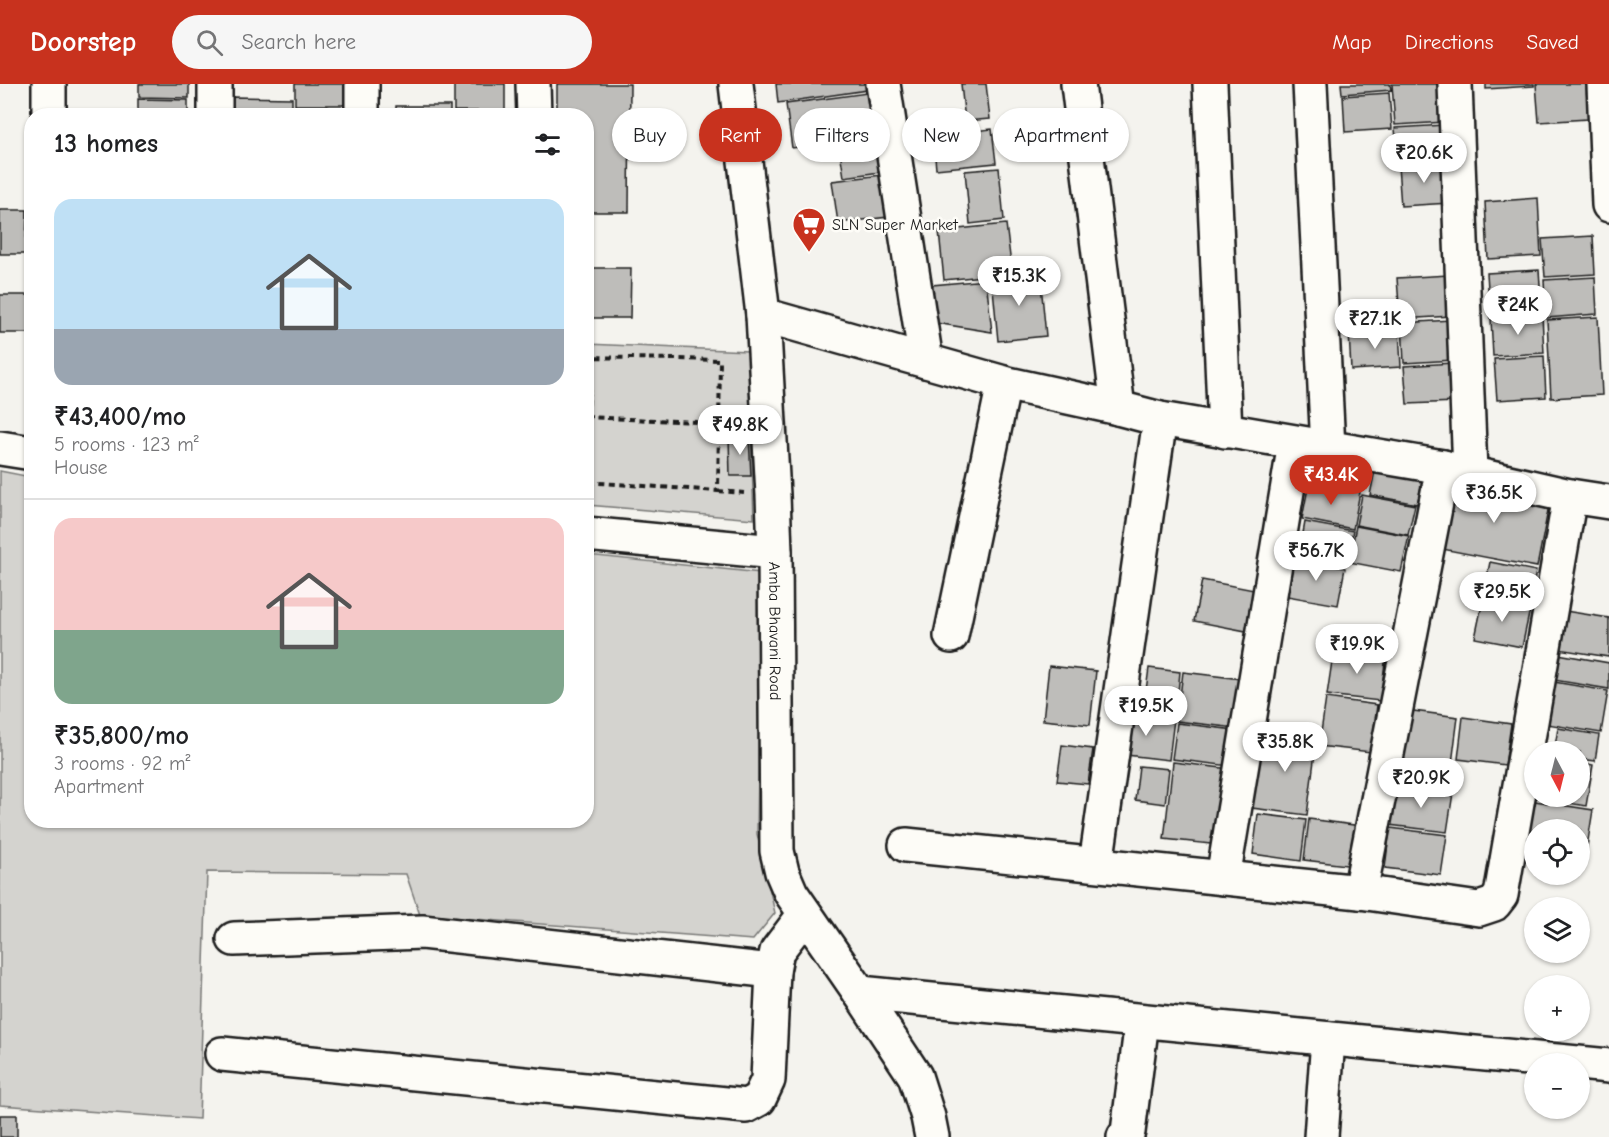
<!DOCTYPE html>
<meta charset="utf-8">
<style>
body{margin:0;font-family:"Comic Neue",sans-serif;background:#f6f6f6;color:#202124;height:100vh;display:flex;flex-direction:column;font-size:22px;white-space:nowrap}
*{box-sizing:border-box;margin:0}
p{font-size:20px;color:#757577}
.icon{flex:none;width:33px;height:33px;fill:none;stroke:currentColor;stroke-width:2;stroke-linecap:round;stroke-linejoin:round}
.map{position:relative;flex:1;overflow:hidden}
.side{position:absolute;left:24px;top:24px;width:570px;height:720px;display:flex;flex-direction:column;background:#fff;border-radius:24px;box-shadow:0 2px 4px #0004}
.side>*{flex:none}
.guide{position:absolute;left:612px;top:24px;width:570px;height:54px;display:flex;gap:12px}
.needle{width:39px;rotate:173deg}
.controls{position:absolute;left:1524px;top:657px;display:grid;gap:12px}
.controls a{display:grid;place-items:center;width:66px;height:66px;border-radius:50%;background:#fff;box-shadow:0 2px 4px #0004;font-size:30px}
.price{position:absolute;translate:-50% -51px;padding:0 14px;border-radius:21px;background:#fff;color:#222;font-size:20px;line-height:39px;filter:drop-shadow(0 2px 3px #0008)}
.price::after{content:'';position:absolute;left:50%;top:36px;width:18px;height:14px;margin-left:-9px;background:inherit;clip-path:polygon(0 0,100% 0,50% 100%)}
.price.on{background:#c8321e;color:#fff}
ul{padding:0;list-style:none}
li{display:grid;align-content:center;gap:12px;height:318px;padding:0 30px}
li+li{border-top:2px solid #e0e0e0}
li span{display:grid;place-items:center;height:186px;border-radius:18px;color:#555}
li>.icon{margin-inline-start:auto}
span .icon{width:108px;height:108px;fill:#fffc;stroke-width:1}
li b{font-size:26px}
h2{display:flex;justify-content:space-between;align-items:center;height:72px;padding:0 30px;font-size:26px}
.tag{padding:0 21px;border-radius:27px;background:#fff;box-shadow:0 2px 4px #0004;font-size:21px;line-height:54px}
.tag.on{background:#c8321e;color:#fff}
header{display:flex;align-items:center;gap:36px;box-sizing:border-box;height:84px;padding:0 30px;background:#c8321e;color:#fff}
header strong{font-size:28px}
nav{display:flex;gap:33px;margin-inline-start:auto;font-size:21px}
.search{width:420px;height:54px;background:#f6f6f6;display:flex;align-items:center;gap:15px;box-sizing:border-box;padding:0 21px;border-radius:33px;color:#757577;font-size:22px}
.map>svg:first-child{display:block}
.green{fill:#d4d3cf;stroke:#787876;stroke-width:1.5}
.building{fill:#bebdba;stroke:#1c1c1c;stroke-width:1.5}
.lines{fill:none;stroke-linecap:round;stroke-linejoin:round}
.minor-casing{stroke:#1c1c1c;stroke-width:38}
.path{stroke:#1c1c1c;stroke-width:4;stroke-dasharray:6 4.5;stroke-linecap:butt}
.minor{stroke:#fdfcf7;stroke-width:33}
.labels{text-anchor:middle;stroke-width:5;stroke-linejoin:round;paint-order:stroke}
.poi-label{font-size:16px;fill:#1c1c1c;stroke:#fdfcf7;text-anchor:start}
.street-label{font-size:16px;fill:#1c1c1c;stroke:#fdfcf7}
</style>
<header>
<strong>Doorstep</strong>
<div class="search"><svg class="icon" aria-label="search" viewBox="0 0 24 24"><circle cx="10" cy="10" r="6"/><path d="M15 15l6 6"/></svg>Search here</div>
<nav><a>Map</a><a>Directions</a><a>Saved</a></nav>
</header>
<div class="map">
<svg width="1609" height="1053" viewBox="0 0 1609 1053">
<rect width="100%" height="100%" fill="#f4f3ee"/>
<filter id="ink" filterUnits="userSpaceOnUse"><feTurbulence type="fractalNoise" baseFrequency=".0167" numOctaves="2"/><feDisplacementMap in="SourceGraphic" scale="12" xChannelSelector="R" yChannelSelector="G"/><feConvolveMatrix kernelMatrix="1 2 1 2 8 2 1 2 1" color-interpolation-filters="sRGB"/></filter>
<g filter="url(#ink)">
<path class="green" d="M587,260L748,267L754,435L587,421Z
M0,387L31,393L32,736H586L587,471L761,489L757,750L775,829L753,856L420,831L406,790L207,788L199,1035L0,1021Z"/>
<path class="building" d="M139,0H189V14L139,13Z
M295,0H344V21H295Z
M454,0H505V27H454Z
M557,0H630L629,128H586V32H557Z
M776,0H866L867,6L778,19Z
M961,0H986L990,35L965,37Z
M1341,0H1390L1391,6L1342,10Z
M1392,0H1444L1446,38L1395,41Z
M1486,0H1534V2L1486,5Z
M1536,0H1586L1588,35L1539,38Z
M867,9L873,53L792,64L786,20Z
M1389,9L1392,45L1345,48L1343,12Z
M232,13L292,14V32H232Z
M138,15L188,16V32H138Z
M396,22H450V32H396Z
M1445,41L1448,77L1398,80L1395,44Z
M992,45L996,79L936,85L933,51Z
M876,56L880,88L844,93L839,61Z
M1447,79L1450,119L1401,122L1398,82Z
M999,84L1004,136L970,140L965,87Z
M882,91L888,133L838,139L832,97Z
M1538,114L1541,172L1488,175L1485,118Z
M0,126H27L26,170H0Z
M1006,140L1012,189L944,196L939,147Z
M1593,152L1595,190L1545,193L1542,155Z
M586,184H631L630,234H586Z
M1539,186L1542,231L1490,234L1487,189Z
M1040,190L1046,252L998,257L992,194Z
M1449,191L1452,232L1400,235L1397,194Z
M1595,193L1597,230L1546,234L1544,196Z
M986,196L992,248L936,239L932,201Z
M0,211H29V249H0Z
M1542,232L1544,269L1493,272L1491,235Z
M1598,233L1602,311L1551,314L1547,236Z
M1451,236L1454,276L1404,279L1402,239Z
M1399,245L1401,283L1351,286L1349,248Z
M1544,272L1546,313L1497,316L1494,275Z
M1453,279L1456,318L1407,320L1404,282Z
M729,352H749L751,392H730Z
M1376,381L1424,390L1417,420L1370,411Z
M1450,397L1550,416L1537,483L1437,464Z
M1309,399L1360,408L1353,445L1302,435Z
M1362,411L1415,421L1408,451L1356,441Z
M1305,438L1353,447L1345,481L1299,472Z
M1356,442L1409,452L1401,488L1349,478Z
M1294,475L1345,484L1338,521L1287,512Z
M1490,478L1536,487L1529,522L1483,513Z
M1202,496L1254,506L1246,547L1194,537Z
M1483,516L1530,525L1522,563L1475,554Z
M1565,527L1609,534V573L1558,565Z
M1334,564L1386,571L1380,617L1327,611Z
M1558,570L1609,579V605L1554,596Z
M1049,582L1096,587L1090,641L1043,636Z
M1149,584L1180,588L1177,618L1145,614Z
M1183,588L1241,595L1236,644L1177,637Z
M1554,598L1608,607L1601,649L1547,640Z
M1326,614L1377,621L1371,668L1319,662Z
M1406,626L1458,633L1450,695L1398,688Z
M1123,629L1174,635L1169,676L1118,670Z
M1463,633L1511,640L1505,681L1458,675Z
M1177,639L1235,646L1230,682L1172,675Z
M1558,644L1599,651L1595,677L1580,675V668H1554Z
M1262,647L1317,653L1307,731L1252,724Z
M1062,661L1093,665L1088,700L1057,697Z
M1173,678L1230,685L1220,761L1164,755Z
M1580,678L1593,681L1586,722L1532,713L1580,712Z
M1139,682L1169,685L1165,720L1135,716Z
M1394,701L1453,709L1447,748L1389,741Z
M1535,717L1593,726L1586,769L1580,768V746H1534V761L1527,759Z
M1258,730L1306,736L1301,777L1253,770Z
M1309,735L1361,742L1355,782L1304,776Z
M1390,744L1447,751L1441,791L1385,784Z
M0,1031H17V1053H0Z"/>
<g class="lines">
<g class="minor-casing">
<g id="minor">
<path d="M362,0V32"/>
<path d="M533,0L534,32"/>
<path id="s1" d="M736,0L763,231L773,411L775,468L777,767L782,788L791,809L860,909L915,992L928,1033L932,1053"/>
<path d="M883,0L926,277"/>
<path d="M1078,0L1118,324"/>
<path d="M1210,0L1225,347"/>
<path d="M1310,0L1328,364"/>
<path d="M1455,0L1470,388"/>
<path d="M1604,0L1609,121"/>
<path d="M49,32V0"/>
<path d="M215,32V0"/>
<path d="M763,231L1004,299L1118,324L1160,335L1443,383L1570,412L1609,418"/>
<path d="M0,364L32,369"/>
<path d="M586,450L775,468"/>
<path d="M951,552L1004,299"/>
<path d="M906,761L1360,808L1443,383"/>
<path d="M1096,780L1160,335"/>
<path d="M1223,794L1295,359"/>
<path d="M1360,808L1479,825L1494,820L1501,811L1570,412"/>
<path d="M234,855L422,848L773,887"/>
<path d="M860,909L1609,982"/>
<path d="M222,970L746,1022L759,1015L768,996L773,887L777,867L805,830"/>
<path d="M1124,1053L1128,1048L1142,937"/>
<path d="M1321,1053L1328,955"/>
</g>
</g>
<path class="path" d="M586,273L720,276L718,407L586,398
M586,333L719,339
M586,363L591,273
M718,407L744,409"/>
<use href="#minor" class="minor"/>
</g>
</g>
<defs>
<g id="supermarket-pin" transform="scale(1.725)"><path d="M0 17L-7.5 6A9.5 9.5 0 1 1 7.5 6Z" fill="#c8321e" stroke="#fdfcf7"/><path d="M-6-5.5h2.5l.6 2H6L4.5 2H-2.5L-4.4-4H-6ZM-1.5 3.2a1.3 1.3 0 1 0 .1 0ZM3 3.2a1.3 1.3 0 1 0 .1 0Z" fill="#fff"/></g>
</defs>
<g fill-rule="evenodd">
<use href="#supermarket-pin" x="809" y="140"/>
</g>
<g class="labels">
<g class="poi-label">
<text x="832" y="146">SLN Super Market</text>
</g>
<g class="street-label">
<text dy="6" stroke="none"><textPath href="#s1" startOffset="549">Amba Bhavani Road</textPath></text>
</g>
</g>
</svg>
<div class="controls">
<a><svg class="needle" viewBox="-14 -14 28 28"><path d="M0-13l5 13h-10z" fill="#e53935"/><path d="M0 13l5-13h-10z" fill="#757577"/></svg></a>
<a><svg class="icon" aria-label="locate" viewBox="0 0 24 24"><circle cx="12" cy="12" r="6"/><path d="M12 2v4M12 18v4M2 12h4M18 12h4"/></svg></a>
<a><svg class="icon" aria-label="layers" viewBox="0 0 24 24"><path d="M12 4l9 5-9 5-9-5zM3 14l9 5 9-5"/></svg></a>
<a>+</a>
<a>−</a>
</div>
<b class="price" style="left:1424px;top:100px">₹20.6K</b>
<b class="price" style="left:1019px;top:223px">₹15.3K</b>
<b class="price" style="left:1518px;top:252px">₹24K</b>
<b class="price" style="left:1375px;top:266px">₹27.1K</b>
<b class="price" style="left:740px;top:372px">₹49.8K</b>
<b class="price on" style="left:1331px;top:422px">₹43.4K</b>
<b class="price" style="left:1494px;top:440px">₹36.5K</b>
<b class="price" style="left:1316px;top:498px">₹56.7K</b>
<b class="price" style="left:1502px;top:539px">₹29.5K</b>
<b class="price" style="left:1357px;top:591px">₹19.9K</b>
<b class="price" style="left:1146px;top:653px">₹19.5K</b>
<b class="price" style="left:1285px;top:689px">₹35.8K</b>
<b class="price" style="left:1421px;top:725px">₹20.9K</b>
<div class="guide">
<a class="tag">Buy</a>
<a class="tag on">Rent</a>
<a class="tag">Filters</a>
<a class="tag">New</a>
<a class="tag">Apartment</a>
</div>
<section class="side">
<h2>13 homes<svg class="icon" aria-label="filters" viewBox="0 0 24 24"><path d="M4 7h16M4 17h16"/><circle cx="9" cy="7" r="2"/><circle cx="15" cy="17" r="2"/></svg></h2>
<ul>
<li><span style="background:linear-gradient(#bfe0f5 70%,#9aa5b1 0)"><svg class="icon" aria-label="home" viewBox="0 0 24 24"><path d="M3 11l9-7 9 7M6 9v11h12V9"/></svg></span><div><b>₹43,400/mo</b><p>5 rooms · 123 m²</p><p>House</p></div></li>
<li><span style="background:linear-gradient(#f6c9c9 60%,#7fa58c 0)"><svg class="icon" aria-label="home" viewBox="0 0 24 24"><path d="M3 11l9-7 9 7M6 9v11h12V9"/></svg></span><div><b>₹35,800/mo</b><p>3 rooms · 92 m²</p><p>Apartment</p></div></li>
</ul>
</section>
</div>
